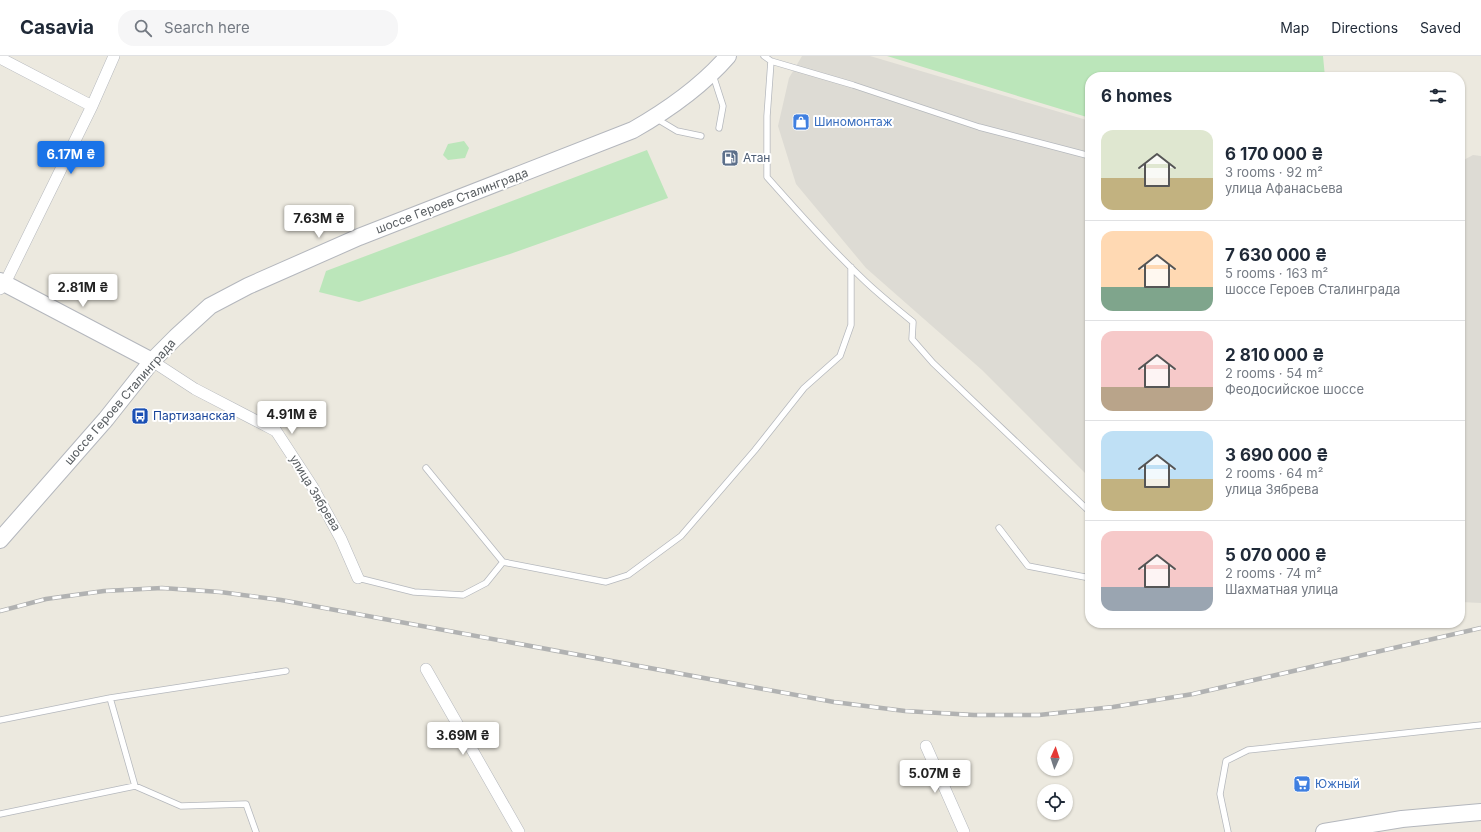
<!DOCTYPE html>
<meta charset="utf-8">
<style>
body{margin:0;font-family:Inter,sans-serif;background:#f6f6f7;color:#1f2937;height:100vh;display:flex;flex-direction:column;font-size:15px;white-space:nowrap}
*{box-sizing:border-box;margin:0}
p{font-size:13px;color:#747a83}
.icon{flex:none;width:22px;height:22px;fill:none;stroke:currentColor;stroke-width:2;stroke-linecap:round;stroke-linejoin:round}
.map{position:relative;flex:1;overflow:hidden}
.side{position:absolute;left:1085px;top:16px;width:380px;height:556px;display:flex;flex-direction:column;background:#fff;border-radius:16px;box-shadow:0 1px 3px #0004}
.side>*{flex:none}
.needle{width:26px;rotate:3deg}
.fabs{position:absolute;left:1037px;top:684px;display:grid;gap:8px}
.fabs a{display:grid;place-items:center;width:36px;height:36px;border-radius:50%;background:#fff;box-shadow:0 1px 3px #0004;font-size:20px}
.price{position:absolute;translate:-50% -34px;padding:0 9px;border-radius:4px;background:#fff;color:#222;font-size:13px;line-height:26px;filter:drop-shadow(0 1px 2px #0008)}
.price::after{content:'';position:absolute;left:50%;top:24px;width:12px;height:9px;margin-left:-6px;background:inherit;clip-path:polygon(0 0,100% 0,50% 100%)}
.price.selected{background:#1a73e8;color:#fff}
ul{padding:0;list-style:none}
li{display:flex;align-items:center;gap:12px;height:100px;padding:0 16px}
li+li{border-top:1px solid #e0e1e3}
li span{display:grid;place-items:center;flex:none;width:112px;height:80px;border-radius:12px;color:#555}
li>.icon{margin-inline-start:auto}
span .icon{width:48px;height:48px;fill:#fffc;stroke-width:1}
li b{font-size:17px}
h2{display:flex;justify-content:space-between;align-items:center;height:48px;padding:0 16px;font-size:17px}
header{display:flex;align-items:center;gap:24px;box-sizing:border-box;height:56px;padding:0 20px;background:#fff;border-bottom:1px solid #e0e1e3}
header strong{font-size:19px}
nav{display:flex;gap:22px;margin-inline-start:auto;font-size:14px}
.search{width:280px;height:36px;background:#f6f6f7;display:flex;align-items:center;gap:10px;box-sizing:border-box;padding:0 14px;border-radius:16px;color:#747a83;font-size:15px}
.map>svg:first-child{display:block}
.industrial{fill:#dddbd4}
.green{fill:#bbe6ba}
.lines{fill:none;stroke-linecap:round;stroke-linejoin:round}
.lane-casing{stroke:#b5b8bd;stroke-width:7}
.street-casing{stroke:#b5b8bd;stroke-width:12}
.secondary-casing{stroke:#b4b7bd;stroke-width:18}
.lane{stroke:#fff;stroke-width:5.5}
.street{stroke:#fff;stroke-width:11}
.secondary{stroke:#fff;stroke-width:16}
.rail-casing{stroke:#b1b2b2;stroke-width:4.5}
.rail{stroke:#fff;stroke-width:3;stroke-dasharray:9;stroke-linecap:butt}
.labels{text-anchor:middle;stroke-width:4;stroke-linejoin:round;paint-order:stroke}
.shop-label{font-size:12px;fill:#366cbe;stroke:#fff;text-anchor:start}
.service-label{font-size:12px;fill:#4e5e75;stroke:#fff;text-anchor:start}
.street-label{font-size:12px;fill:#585d61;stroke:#fff}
.transit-label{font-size:12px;fill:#164399;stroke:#fff;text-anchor:start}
</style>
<header>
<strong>Casavia</strong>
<div class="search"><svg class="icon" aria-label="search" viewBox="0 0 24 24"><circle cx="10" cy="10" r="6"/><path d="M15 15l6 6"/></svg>Search here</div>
<nav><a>Map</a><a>Directions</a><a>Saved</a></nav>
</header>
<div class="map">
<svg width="1481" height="776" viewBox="0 0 1481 776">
<rect width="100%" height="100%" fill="#ece9df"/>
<path class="industrial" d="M802,0H870L1090,65V422L982,314L866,212L796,128L778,70L789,22Z
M1473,99L1481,100V547L1460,546V106Z"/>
<path class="green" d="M887,0H1323L1325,21H1090V62Z
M464,85L469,92L465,102L448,104L443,99L448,88Z
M647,94L668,142L510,198L359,246L319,236L326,215Z"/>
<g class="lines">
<g class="lane-casing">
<path id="lane" d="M764,0L771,5L853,29L979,71L1090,100
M771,5L767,60V121C799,157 831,193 866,226C881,240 897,253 913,266L912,283L933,307L1090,456
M713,19L723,50L719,72
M657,63L677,75L701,80
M999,472L1028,510L1090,522
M503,506L606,526L628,519L681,480L755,394L804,332L840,300L851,269V211
M358,522L414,536L463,539L486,527L503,506L426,412
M0,664L110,642L286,615
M135,730L181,750L246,748L256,776
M0,758L135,730L110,642
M1228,776L1220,738L1226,705L1248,694L1481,669"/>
</g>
<g class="street-casing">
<path id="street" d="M0,2L92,50
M0,233L5,227L92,50L114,0
M152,305L195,333L276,375L312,430L341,483L358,522
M426,613L519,776
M926,690L964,776"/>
</g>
<g class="secondary-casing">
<path id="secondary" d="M0,225L152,305
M0,484L106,363L152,305L176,281L210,250L248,230L359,181L633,74C668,54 702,30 728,0
M1324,776L1402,763L1481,756"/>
</g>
<use href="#lane" class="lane"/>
<use href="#street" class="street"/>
<use href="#secondary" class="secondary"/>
<g class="rail-casing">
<path id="rail" d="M0,555L46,543L104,535L162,532L220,536L281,544L834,646L905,655L974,659H1039L1113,651L1193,638L1481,572"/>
</g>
<use href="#rail" class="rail"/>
</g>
<defs>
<g id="shop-square" transform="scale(0.9)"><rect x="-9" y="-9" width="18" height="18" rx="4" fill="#3f7fe0" stroke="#fff"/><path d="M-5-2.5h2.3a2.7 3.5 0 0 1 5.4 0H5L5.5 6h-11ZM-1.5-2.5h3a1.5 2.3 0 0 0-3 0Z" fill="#fff"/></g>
<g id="fuel-square" transform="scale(0.9)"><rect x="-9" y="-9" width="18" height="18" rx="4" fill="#5c6f8a" stroke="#fff"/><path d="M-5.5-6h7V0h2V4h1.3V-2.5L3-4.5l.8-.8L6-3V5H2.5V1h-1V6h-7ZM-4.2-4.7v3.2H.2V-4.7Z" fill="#fff"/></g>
<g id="bus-square" transform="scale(0.9)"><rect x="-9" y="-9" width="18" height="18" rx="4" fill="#1a4fb4" stroke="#fff"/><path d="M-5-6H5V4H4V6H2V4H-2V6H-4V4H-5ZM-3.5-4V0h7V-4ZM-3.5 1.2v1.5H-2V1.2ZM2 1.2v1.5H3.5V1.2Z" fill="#fff"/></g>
<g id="supermarket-square" transform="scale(0.9)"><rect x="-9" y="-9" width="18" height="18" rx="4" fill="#3f7fe0" stroke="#fff"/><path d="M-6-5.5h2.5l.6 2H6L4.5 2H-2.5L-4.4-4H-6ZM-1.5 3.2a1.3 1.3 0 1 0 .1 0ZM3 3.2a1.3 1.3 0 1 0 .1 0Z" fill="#fff"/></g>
</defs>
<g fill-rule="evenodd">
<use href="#shop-square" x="801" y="66"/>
<use href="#fuel-square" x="730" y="102"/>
<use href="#bus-square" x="140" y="360"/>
<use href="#supermarket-square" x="1302" y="728"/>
</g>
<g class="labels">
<g class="shop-label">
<text x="814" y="70">Шиномонтаж</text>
<text x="1315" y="732">Южный</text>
</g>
<g class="service-label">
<text x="743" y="106">Атан</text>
</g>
<g class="street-label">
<text transform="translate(452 145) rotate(-21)" y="4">шоссе Героев Сталинграда</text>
<text transform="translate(120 346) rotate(-49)" y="4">шоссе Героев Сталинграда</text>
<text transform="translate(315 437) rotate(59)" y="4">улица Зябрева</text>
</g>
<g class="transit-label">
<text x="153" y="364">Партизанская</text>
</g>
</g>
</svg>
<div class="fabs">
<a><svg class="needle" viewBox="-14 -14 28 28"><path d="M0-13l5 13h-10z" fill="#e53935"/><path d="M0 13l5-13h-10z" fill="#747a83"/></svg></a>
<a><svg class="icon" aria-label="locate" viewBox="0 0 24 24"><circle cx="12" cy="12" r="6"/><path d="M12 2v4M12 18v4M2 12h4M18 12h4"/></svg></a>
</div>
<b class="price selected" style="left:71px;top:119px">6.17M ₴</b>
<b class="price" style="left:319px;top:183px">7.63M ₴</b>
<b class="price" style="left:83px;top:252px">2.81M ₴</b>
<b class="price" style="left:292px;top:379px">4.91M ₴</b>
<b class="price" style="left:463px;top:700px">3.69M ₴</b>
<b class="price" style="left:935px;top:738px">5.07M ₴</b>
<section class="side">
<h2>6 homes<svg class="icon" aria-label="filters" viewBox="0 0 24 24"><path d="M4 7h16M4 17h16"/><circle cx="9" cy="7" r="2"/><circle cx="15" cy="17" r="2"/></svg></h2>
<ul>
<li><span style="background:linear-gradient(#dfe7d0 60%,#c2b280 0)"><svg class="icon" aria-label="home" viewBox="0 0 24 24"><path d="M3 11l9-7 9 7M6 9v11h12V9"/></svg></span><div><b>6 170 000 ₴</b><p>3 rooms · 92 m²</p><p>улица Афанасьева</p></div></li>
<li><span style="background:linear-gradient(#ffd9b3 70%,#7fa58c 0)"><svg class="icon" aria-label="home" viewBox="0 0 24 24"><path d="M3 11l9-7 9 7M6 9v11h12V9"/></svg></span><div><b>7 630 000 ₴</b><p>5 rooms · 163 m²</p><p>шоссе Героев Сталинграда</p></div></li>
<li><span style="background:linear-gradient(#f6c9c9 70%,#b9a48a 0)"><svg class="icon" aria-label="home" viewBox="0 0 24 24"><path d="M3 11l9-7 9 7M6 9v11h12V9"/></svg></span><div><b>2 810 000 ₴</b><p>2 rooms · 54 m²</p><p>Феодосийское шоссе</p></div></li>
<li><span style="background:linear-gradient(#bfe0f5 60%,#c2b280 0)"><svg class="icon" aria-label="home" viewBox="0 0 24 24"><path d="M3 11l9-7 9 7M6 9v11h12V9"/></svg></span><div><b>3 690 000 ₴</b><p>2 rooms · 64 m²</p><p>улица Зябрева</p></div></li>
<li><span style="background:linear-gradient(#f6c9c9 70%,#9aa5b1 0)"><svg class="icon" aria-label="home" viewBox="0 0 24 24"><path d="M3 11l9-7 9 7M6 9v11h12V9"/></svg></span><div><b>5 070 000 ₴</b><p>2 rooms · 74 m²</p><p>Шахматная улица</p></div></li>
</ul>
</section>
</div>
